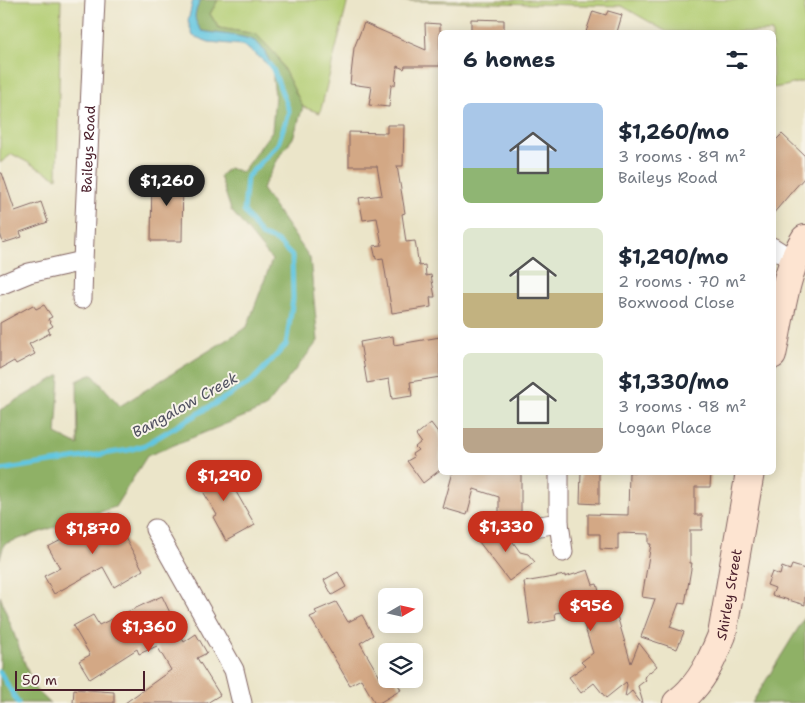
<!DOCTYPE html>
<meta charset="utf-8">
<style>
body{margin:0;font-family:"Shantell Sans",sans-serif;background:#f6f6f7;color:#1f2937;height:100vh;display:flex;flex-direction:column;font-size:19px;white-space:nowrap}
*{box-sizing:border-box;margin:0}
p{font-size:16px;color:#747a83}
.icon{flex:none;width:28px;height:28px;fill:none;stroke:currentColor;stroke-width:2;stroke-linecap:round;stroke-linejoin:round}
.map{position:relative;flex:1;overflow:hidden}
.details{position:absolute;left:438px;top:30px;width:338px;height:445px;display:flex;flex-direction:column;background:#fff;border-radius:8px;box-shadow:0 2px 12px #0003}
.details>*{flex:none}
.needle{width:32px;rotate:81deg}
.controls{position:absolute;left:378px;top:588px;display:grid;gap:10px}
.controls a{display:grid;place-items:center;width:45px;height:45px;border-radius:8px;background:#fff;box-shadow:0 2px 12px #0003;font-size:25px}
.scale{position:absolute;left:15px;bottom:12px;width:130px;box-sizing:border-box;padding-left:5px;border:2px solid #4a1f2b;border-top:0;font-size:14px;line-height:18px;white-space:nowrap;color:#4a1f2b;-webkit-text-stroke:4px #f7f3e8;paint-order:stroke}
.price{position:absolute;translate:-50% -42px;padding:0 11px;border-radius:18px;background:#c8321e;color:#fff;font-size:16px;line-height:32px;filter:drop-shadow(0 1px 2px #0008)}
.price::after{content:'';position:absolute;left:50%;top:30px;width:15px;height:11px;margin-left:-8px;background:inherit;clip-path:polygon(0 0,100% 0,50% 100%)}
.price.current{background:#222;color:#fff}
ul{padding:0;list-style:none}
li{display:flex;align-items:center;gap:15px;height:125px;padding:0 25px}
li span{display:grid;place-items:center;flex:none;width:140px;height:100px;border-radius:8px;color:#555}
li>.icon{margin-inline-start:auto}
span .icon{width:60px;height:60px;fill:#fffc;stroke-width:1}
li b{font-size:21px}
h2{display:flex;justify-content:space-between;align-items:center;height:60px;padding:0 25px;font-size:21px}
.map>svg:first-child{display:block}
.green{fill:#b4ce74;stroke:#7f7650}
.forest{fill:#8fb166;stroke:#6c6848}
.water{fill:#62c6e0;stroke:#567286}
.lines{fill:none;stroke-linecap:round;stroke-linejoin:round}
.stream{stroke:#62c6e0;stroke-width:5}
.building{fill:#d3a885}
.street-casing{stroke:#826462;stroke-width:21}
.secondary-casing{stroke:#826462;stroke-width:30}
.street{stroke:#fff;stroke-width:19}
.secondary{stroke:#fde4d1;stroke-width:28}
.labels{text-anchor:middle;stroke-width:4;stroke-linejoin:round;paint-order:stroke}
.street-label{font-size:14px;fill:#4a1f2b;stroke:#f7f3e8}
.water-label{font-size:15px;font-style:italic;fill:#515161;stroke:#f7f3e8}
</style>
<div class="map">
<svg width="805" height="703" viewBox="0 0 805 703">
<rect width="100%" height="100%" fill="#f7f3e8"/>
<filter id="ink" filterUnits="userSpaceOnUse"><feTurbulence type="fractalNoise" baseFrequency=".02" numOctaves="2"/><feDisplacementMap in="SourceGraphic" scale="10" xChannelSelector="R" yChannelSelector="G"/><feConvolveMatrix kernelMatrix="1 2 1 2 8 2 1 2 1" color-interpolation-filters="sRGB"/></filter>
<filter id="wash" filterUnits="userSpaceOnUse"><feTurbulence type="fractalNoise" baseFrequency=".0096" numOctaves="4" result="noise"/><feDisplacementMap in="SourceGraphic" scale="20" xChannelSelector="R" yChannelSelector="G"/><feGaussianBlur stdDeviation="1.12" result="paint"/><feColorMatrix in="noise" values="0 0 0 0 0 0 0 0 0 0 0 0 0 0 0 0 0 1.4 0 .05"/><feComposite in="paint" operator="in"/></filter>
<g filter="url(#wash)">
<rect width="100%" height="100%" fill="#ebe5c9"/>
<path class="green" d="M0,0H61L57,178L12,154L0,163Z
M218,0H348L320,113L303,107L277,56L256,34L219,28L210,14Z
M370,0H805V81L785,86L773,88L772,32H667L622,6Z"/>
<path class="forest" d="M201,0H218L210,14L219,28L256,34L277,56L303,107L293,138L279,157L262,189L310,258L318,341L265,408L147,456L115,507L4,544L0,559V410L60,375L56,434L78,445L77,381L92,374L120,406L247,327L272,260L231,210L220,176L229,168L242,172L272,131L275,95L273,80V69L265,53L247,38L202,31C192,19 194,13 201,0Z
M0,596L34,688L50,703H0Z
M805,616V703H752L802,622Z"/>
<path class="water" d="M193,0H201C194,13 192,19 202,31C216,34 246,35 256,42C264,48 269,60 273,69L254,53L242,45L209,42L193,36L188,21Z"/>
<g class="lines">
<path class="stream" d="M0,470L129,450L145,445L251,382L286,345L293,299L292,256L277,241L261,235L244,211L247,177L278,144L289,111L273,69L269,64
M0,672L18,703"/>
</g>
<g id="blocks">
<path class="building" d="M593,11L606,15L608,11L622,15L617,32H586Z
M471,19L504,20V32H471Z
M364,23L426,50L425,23L440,24V66H405L404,69L397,66L395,85H391L389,107L369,105L372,87L350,84L354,48Z
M387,125H404L403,166H397L405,213L402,214L406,242L415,241L419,266L425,265L426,276L431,275L435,297H430L431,307L392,313L383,258L376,259L373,246L382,245L377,218L363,220L359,198L382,195L377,166H349V132L387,133Z
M782,134L805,156V177L795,188L772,215V144Z
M0,173H2L15,211L41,202L48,222L20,232L22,237L3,243L0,233Z
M152,173L183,174L182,241H151Z
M33,305L36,309L44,305L52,317L48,319L53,326L48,329L50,333L29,344L35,354L16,364L14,361L0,369V323Z
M393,336L394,345L440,337V377L410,382L412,396L392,399L389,379L367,383L360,342Z
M431,423L440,435V470L423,483L407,461L414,457L412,454L418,450L415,447L421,442L416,435Z
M219,462L255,525L226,541L213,517L217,515L194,476Z
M453,472H521V517H499V497L474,489L467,515L443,508Z
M581,472H599V504L580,503Z
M629,472H711L710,487H695V515H702V530H690V563H692L685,604L679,603L670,627L684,632L677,649L641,637L655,599L642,597L651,544H649V534L618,533V550L600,549V534H588V514L628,515Z
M110,513L114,520H115L143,570L114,587L103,567L54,594L44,576L60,568L48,547L67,537L68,538Z
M501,525L520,552L528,554L535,562L509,581L479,542Z
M792,565L805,569V605L772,595L775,588L767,585L772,572L780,575L782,567L790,570Z
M588,570L593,585L597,584L600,595L610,592L631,663L639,643L657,666L644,677L646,680L638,686L643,703H641L632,691L625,697L627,685L626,682L606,698L594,683L581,693L569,677L585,666L581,662L593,653L579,609L555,613L556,620L530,625L524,582L565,575V577Z
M338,572L346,587L332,595L324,580Z
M162,596L184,642L196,634L207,653L197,658L220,695L207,703H125L171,670L157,646L139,654L137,649L90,679L79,661L90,655L73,626L93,615L99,625Z
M336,602L348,622L362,615L373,635L360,643L381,679H395L401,690L379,703H375L361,679L350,685L310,617L317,614L315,611Z
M74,689L114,692V703H73Z"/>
</g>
</g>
<g filter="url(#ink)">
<use href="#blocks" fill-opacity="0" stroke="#826462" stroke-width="1"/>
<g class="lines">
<g class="street-casing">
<g id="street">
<path d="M772,247L794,261"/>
<path d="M0,285L29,273L83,261"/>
<path id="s1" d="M82,299L83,261L95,0"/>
<path d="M559,472V523L563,552"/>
<path d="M527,528L559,523"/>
<path d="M155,529L234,670L242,703"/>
</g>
</g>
<g class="secondary-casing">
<g id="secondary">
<path d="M772,355C780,318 785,270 805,239"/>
<path id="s2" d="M677,703C682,699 688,694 692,689C706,674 714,654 722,635L750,472"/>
</g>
</g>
<use href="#street" class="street"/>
<use href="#secondary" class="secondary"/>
</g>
</g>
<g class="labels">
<g class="street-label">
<text dy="5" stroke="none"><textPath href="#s1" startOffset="150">Baileys Road</textPath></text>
<text dy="5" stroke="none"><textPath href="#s2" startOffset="124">Shirley Street</textPath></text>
</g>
<g class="water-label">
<text transform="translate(185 405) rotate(-29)" y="5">Bangalow Creek</text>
</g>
</g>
</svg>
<div class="controls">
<a><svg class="needle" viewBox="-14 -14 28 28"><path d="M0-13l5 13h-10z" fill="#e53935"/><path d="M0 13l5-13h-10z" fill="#747a83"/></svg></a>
<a><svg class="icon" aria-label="layers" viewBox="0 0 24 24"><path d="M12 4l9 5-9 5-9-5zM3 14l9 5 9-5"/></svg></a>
</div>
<div class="scale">50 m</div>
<b class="price current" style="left:167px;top:207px">$1,260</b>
<b class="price" style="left:224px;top:502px">$1,290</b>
<b class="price" style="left:506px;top:553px">$1,330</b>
<b class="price" style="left:93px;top:555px">$1,870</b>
<b class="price" style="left:591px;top:632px">$956</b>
<b class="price" style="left:149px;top:653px">$1,360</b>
<section class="details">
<h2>6 homes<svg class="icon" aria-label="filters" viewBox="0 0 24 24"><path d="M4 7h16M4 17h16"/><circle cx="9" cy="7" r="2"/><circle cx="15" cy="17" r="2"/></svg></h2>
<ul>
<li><span style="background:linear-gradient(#a9c7e8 65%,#8fb573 0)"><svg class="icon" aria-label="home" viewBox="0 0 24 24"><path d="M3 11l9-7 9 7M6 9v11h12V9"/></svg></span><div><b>$1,260/mo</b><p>3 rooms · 89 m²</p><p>Baileys Road</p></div></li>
<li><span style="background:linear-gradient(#dfe7d0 65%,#c2b280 0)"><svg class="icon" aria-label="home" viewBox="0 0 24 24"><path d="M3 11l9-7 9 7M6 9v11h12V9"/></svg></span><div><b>$1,290/mo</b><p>2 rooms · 70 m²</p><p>Boxwood Close</p></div></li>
<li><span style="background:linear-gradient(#dfe7d0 75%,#b9a48a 0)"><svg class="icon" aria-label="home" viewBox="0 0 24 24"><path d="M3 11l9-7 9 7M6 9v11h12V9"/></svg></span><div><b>$1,330/mo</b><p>3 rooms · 98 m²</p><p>Logan Place</p></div></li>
</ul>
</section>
</div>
